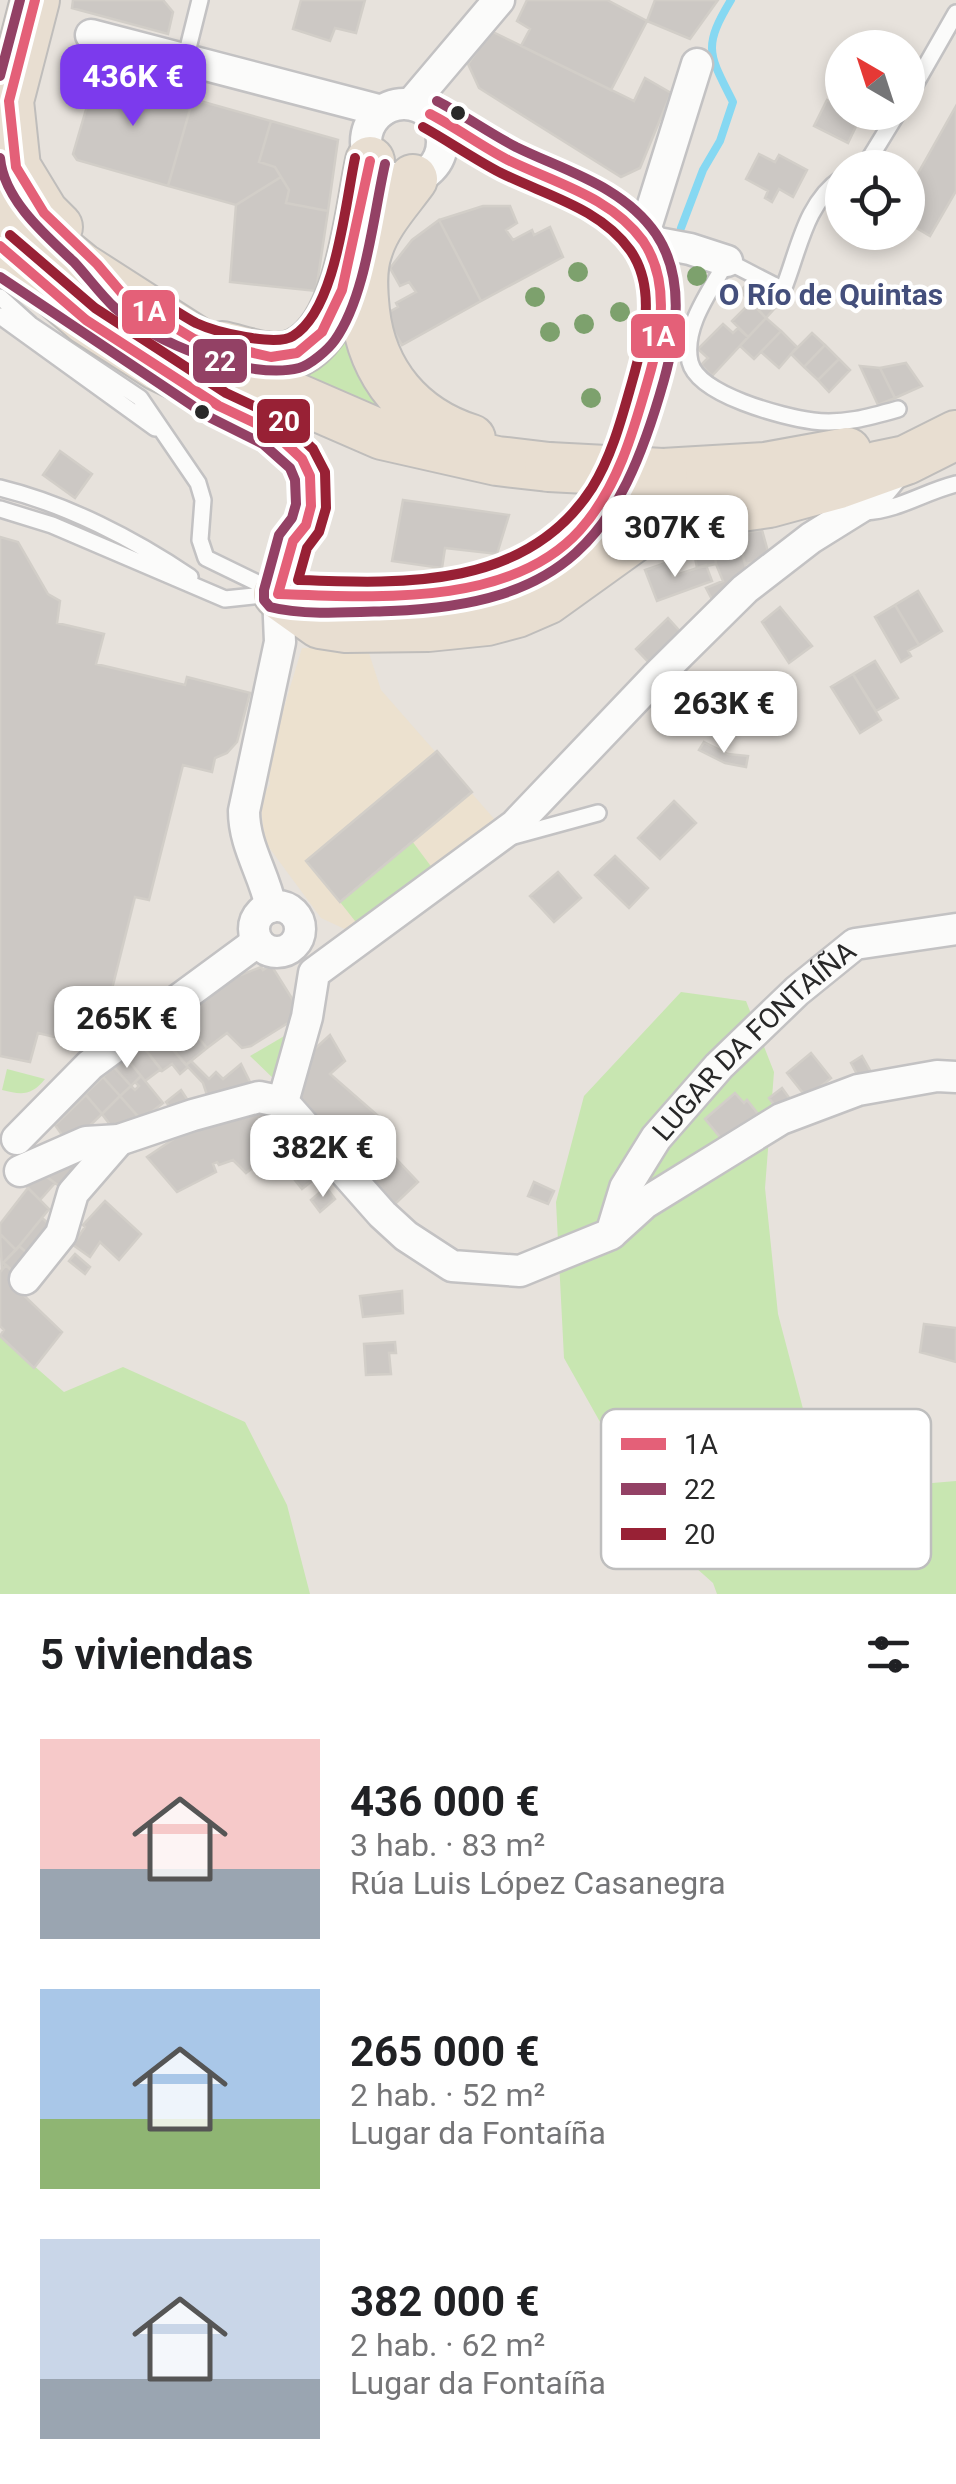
<!DOCTYPE html>
<html lang="es">
<meta charset="utf-8">
<style>
body{margin:0;font-family:Roboto,sans-serif;background:#f2f2f2;color:#202124;height:100vh;display:flex;flex-direction:column;font-size:38px;white-space:nowrap}
*{box-sizing:border-box;margin:0}
p{font-size:32px;color:#757577}
.icon{flex:none;width:55px;height:55px;fill:none;stroke:currentColor;stroke-width:2;stroke-linecap:round;stroke-linejoin:round}
.map{position:relative;height:1594px;overflow:hidden}
.sheet{display:flex;flex-direction:column;background:#fff;flex:1}
.sheet>*{flex:none}
.needle{width:65px;rotate:321deg}
.controls{position:absolute;left:825px;top:30px;display:grid;gap:20px}
.controls a{display:grid;place-items:center;width:100px;height:100px;border-radius:50%;background:#fff;box-shadow:0 5px 15px #0003;font-size:50px}
.price{position:absolute;translate:-50% -85px;padding:0 22px;border-radius:20px;background:#fff;color:#222;font-size:32px;line-height:65px;filter:drop-shadow(0 2px 5px #0008)}
.price::after{content:'';position:absolute;left:50%;top:60px;width:30px;height:22px;margin-left:-15px;background:inherit;clip-path:polygon(0 0,100% 0,50% 100%)}
.price.selected{background:#7c3aed;color:#fff}
ul{padding:0;list-style:none}
li{display:flex;align-items:center;gap:30px;height:250px;padding:0 40px}
li span{display:grid;place-items:center;flex:none;width:280px;height:200px;border-radius:0px;color:#555}
li>.icon{margin-inline-start:auto}
span .icon{width:120px;height:120px;fill:#fffc;stroke-width:1}
li b{font-size:42px}
h2{display:flex;justify-content:space-between;align-items:center;height:120px;padding:0 40px;font-size:42px}
.map>svg:first-child{display:block}
.education{fill:#ece1cf}
.green{fill:#c8e6b1}
.lines{fill:none;stroke-linecap:round;stroke-linejoin:round}
.stream{stroke:#86d8f2;stroke-width:8}
.building{fill:#ccc8c4;stroke:#d2cec8;stroke-width:2.5}
.service-casing{stroke:#c3c2c3;stroke-width:20}
.minor-casing{stroke:#c3c2c3;stroke-width:35}
.trunk-casing{stroke:#bfbdbb;stroke-width:52}
.service{stroke:#fbfbfa;stroke-width:15}
.minor{stroke:#fbfbfa;stroke-width:30}
.trunk{stroke:#e8ded1;stroke-width:48}
.trunk-bridge-casing{stroke:#bfbdbb;stroke-width:52;stroke-linecap:butt}
.trunk-bridge{stroke:#e8ded1;stroke-width:48}
.bus-1-casing{stroke:#fff;stroke-width:18}
.bus-2-casing{stroke:#fff;stroke-width:18}
.bus-3-casing{stroke:#fff;stroke-width:18}
.bus-1{stroke:#e46078;stroke-width:10}
.bus-2{stroke:#934165;stroke-width:10}
.bus-3{stroke:#982135;stroke-width:10}
.tree{fill:#7da16d}
.bus-dot{fill:#282828;stroke:#fff;stroke-width:4}
.labels{text-anchor:middle;stroke-width:9;stroke-linejoin:round;paint-order:stroke}
.street-label{font-size:28px;fill:#282828;stroke:#fff}
.neighbourhood-label{font-size:30px;font-weight:bold;fill:#444f7c;stroke:#fff}
.key{fill:#fff;stroke:#bebebe;stroke-width:2.5}
.key-label{font-size:28px;fill:#282828}
.line-badge{stroke:#fff;stroke-width:4}
.badge-label{font-size:28px;text-anchor:middle;font-weight:bold;fill:#fff}
</style>
<div class="map">
<svg width="956" height="1594" viewBox="0 0 956 1594">
<rect width="100%" height="100%" fill="#e7e2dc"/>
<path class="education" d="M367,647L381,690L496,821L351,932L321,918L265,842L260,800L270,784L267,763L302,648Z"/>
<path class="green" d="M345,324L404,423L286,374Z
M412,841L433,869L359,926L340,902Z
M681,992L746,1001L774,1072L765,1188L778,1314L812,1443L885,1487L956,1481V1594H717L713,1583L648,1525L613,1445L564,1358L556,1202L584,1096Z
M286,1035L278,1083L250,1056Z
M7,1069L45,1079C31,1096 22,1095 2,1090Z
M0,1336L64,1392L123,1367L245,1422L287,1505L310,1594H0Z"/>
<g class="lines">
<path class="stream" d="M681,228L703,170L720,141L733,102C709,54 702,48 731,0"/>
</g>
<path class="building" d="M73,0H163L173,12L168,34L72,8Z
M301,0H365L356,33L335,28L330,41L293,29Z
M527,0H607L647,21L611,90L521,46L530,29L517,21Z
M655,0H718L690,39L647,21Z
M491,31L634,101L645,78L671,93L640,168L621,177L479,88L468,64Z
M97,72L193,99L168,186L77,160L73,154Z
M193,99L271,121L259,162L275,167L281,177L236,205L168,186Z
M827,100L842,107V112L861,116L848,143L814,126Z
M956,106V191L930,236L908,223V191Z
M271,121L338,140L328,211L286,203L289,190L275,167L259,162Z
M759,154L775,162L779,155L807,170L793,197L779,189L772,202L765,198L768,191L746,179Z
M281,177L289,190L286,203L328,211L316,291L230,282L236,205Z
M483,206H510L517,223L506,230L513,240L532,230L534,235L550,227L563,257L481,301L439,220Z
M439,220L481,301L402,345L384,315L398,307L396,303L416,292L409,282L400,286L390,268L412,240Z
M749,282L775,308L766,318L740,291Z
M751,302L766,318L748,337L732,321Z
M766,318L781,331L754,359L740,346Z
M723,324L733,333L738,328L748,337L712,376L701,365L708,358L698,349Z
M781,331L797,347L779,368L761,352Z
M812,333L825,345L804,367L791,354Z
M825,345L839,359L818,380L804,367Z
M839,359L850,370L829,392L818,380Z
M906,363L922,386L895,398L880,368Z
M860,366L880,368L895,398L878,405Z
M60,451L92,474L75,498L43,475Z
M403,500L509,515L497,554L445,548L442,568L392,561Z
M762,530L770,559L745,564L737,534Z
M737,534L749,579L715,605L706,588L723,581L716,564L713,538Z
M0,537L18,542L48,594L60,601L57,623L104,634L96,664L185,685L187,677L250,693L237,742L227,753L215,758L212,772L183,765L149,900L135,897L105,1017L74,1009L67,1040L38,1033L30,1062L0,1056Z
M713,538L716,564L697,568L692,541Z
M668,562L673,576L706,565L712,581L657,601L645,570Z
M918,591L942,631L919,645L895,605Z
M895,605L919,645L908,651L911,656L901,662L875,617Z
M780,607L812,646L789,663L762,622Z
M668,618L686,638L654,668L636,649Z
M875,661L898,698L876,711L853,674Z
M853,674L881,720L860,733L831,687Z
M704,742L728,754L748,756L746,767L725,763L699,750Z
M437,751L472,792L340,902L306,861Z
M674,801L696,823L660,859L638,838Z
M615,856L648,888L629,908L595,875Z
M558,872L581,898L554,922L530,896Z
M271,965L296,1005L297,1020L289,1025L288,1023L251,1046L242,1048L227,1033L207,1048L181,1016L239,972L241,975L261,967L263,970Z
M181,1016L207,1048L186,1065L173,1050L185,1040L171,1023Z
M159,1032L188,1067L180,1074L172,1064L162,1071L141,1044Z
M330,1035L345,1061L330,1074L384,1121L350,1152L300,1098L308,1055Z
M141,1044L161,1069L145,1081L124,1055Z
M811,1053L831,1078L820,1087L822,1089L807,1098L787,1073Z
M124,1055L141,1076L131,1086L113,1066Z
M862,1056L871,1072L859,1078L851,1063Z
M191,1061L209,1079L216,1072L223,1079L241,1064L253,1088L209,1101L203,1083L186,1065Z
M113,1066L131,1086L120,1096L103,1077Z
M141,1076L163,1103L141,1120L120,1096L131,1086L135,1090L139,1086L135,1082Z
M103,1077L120,1096L102,1114L85,1094Z
M782,1088L795,1106L781,1114L769,1098Z
M181,1090L189,1102L173,1111L166,1102Z
M735,1093L744,1103L747,1100L762,1119L752,1127L748,1122L724,1142L705,1119Z
M86,1095L102,1114L80,1135L65,1139L55,1125Z
M120,1096L144,1123L117,1134L102,1114Z
M261,1107L288,1140L246,1173L233,1160L219,1165L217,1162L213,1164L216,1172L177,1192L147,1157L175,1138Z
M293,1136L306,1153L276,1176L265,1157Z
M385,1147L418,1182L395,1204L361,1169Z
M100,1151L66,1191L40,1172Z
M306,1153L322,1173L302,1189L286,1169Z
M40,1172L55,1183L40,1200L22,1182Z
M534,1182L554,1191L548,1204L528,1196Z
M326,1187L335,1199L320,1212L311,1200Z
M28,1188L49,1209L16,1250L0,1234V1224Z
M105,1201L141,1234L119,1260L100,1242L90,1257L73,1245L85,1227L83,1225Z
M42,1218L56,1230L33,1258L19,1246Z
M0,1234L16,1250L3,1263L6,1265L2,1270Z
M19,1246L33,1258L19,1277L3,1263Z
M75,1254L90,1267L85,1274L69,1261Z
M6,1265L18,1276L13,1285L62,1332L34,1368L0,1336L4,1330L0,1326V1272Z
M402,1291L403,1313L363,1317L360,1296Z
M924,1324L956,1328V1362L920,1352Z
M395,1342L396,1353H389L391,1374L366,1375L364,1344Z"/>
<g class="lines">
<g class="service-casing">
<path id="service" d="M185,60L200,0
M908,97L956,13
M858,168L868,161L898,112
M842,178C805,203 799,250 783,290L727,261C711,290 682,327 690,362C698,395 783,417 813,421C842,425 870,417 898,409
M0,297L31,325L140,398L198,483L203,500L200,540L206,558L276,592
M0,316L155,428
M0,488C66,504 134,539 190,577
M0,509L52,525L225,599L273,594
M865,512C899,510 924,492 956,484
M510,837L598,813"/>
</g>
<g class="minor-casing">
<g id="minor">
<path d="M91,35L382,111"/>
<path d="M697,64L642,240L690,249L727,261"/>
<path d="M411,104L499,0"/>
<circle cx="404" cy="142" r="38"/>
<path d="M264,427L291,445L302,459L312,491L306,525L293,541L278,594L280,642L244,811C244,846 264,873 271,907"/>
<path id="s1" d="M900,466L872,500L811,538L745,589L655,678L515,825L314,973L307,1017L283,1102L382,1214L406,1236L452,1266L520,1271L611,1234L625,1188L656,1138L719,1066L797,991L855,944L956,929"/>
<path d="M281,594C394,598 539,609 605,497C626,462 636,421 648,382C661,336 672,278 639,237C607,197 553,182 509,160C482,146 457,128 430,114"/>
<circle cx="277" cy="929" r="23"/>
<path d="M17,1139L90,1065L257,942"/>
<path d="M20,1171L86,1142L119,1140L193,1115L259,1097L283,1102"/>
<path d="M613,1232L645,1203L781,1119L858,1090L937,1076L956,1077"/>
<path d="M25,1279L61,1234L73,1193L119,1140"/>
</g>
</g>
<g class="trunk-casing">
<path id="trunk" d="M35,0L9,101L16,167L44,213L58,227
M413,179C397,201 376,223 368,250C361,269 363,292 365,311C372,374 411,420 471,439
M0,201L81,267L260,382L382,435L497,461L549,467
M0,246L86,320L158,366L286,428
M222,346C245,351 275,364 298,352C350,326 359,213 370,161
M877,466L906,460L956,435
M663,473L765,467L847,452
M278,594L320,624L346,628L428,627L487,621L517,613L547,600L643,531L706,512L769,503L839,484L906,460"/>
</g>
<use href="#service" class="service"/>
<use href="#minor" class="minor"/>
<use href="#trunk" class="trunk"/>
<g class="trunk-bridge-casing">
<path id="trunk-bridge" d="M549,467L663,473"/>
</g>
<use href="#trunk-bridge" class="trunk-bridge"/>
<g class="bus-1-casing">
<path id="bus-1" d="M35,0L9,101L16,167L44,213L97,264L126,298L194,339L271,357L297,353L322,332L342,290L370,161
M0,246L86,320L219,406L272,431L302,459L310,476L311,506L306,525L293,541L278,594C372,597 510,608 580,530C617,489 633,433 648,380C661,336 671,282 643,241C611,197 555,183 508,160C481,146 457,128 430,114"/>
</g>
<g class="bus-2-casing">
<path id="bus-2" d="M0,76L20,0
M0,158C4,200 45,235 74,262C88,277 100,294 115,308C152,342 249,381 299,368C310,365 328,350 335,340C366,296 373,217 385,164
M0,277L211,418L263,444L290,468L295,480L296,504L292,518L279,535L264,590V600L270,607C303,616 357,612 391,611C565,604 619,540 664,380C677,333 685,277 656,234C623,186 565,171 516,147C489,133 464,115 437,101"/>
</g>
<g class="bus-3-casing">
<path id="bus-3" d="M10,235L95,308L226,393L280,418L313,449L325,472L326,508L319,532L307,548L298,580C405,584 527,589 592,488C612,456 622,417 632,382C644,340 657,288 630,250C600,208 545,195 501,173C474,159 450,142 423,127
M157,299C170,307 183,316 196,323C215,332 276,347 293,336C336,310 345,205 355,158"/>
</g>
<use href="#bus-1" class="bus-1"/>
<use href="#bus-2" class="bus-2"/>
<use href="#bus-3" class="bus-3"/>
</g>
<g class="tree">
<circle cx="578" cy="272" r="10"/>
<circle cx="697" cy="276" r="10"/>
<circle cx="535" cy="297" r="10"/>
<circle cx="620" cy="312" r="10"/>
<circle cx="584" cy="324" r="10"/>
<circle cx="550" cy="332" r="10"/>
<circle cx="591" cy="398" r="10"/>
</g>
<g class="bus-dot">
<circle cx="458" cy="113" r="9"/>
<circle cx="202" cy="412" r="9"/>
</g>
<g class="labels">
<g class="street-label">
<text dy="10" stroke="none"><textPath href="#s1" startOffset="1560">LUGAR DA FONTAÍÑA</textPath></text>
</g>
<g class="neighbourhood-label">
<text x="831" y="305">O Río de Quintas</text>
</g>
</g>
<rect x="601" y="1409" width="330" height="160" rx="15" class="key"/>
<rect x="621" y="1438" width="45" height="12" fill="#e46078"/>
<rect x="621" y="1483" width="45" height="12" fill="#934165"/>
<rect x="621" y="1528" width="45" height="12" fill="#982135"/>
<g class="key-label">
<text x="684" y="1454">1A</text>
<text x="684" y="1499">22</text>
<text x="684" y="1544">20</text>
</g>
<g class="line-badge">
<rect x="120" y="288" width="57" height="48" rx="10" fill="#e46078"/>
<rect x="629" y="312" width="58" height="48" rx="10" fill="#e46078"/>
<rect x="191" y="337" width="58" height="48" rx="10" fill="#934165"/>
<rect x="255" y="397" width="57" height="48" rx="10" fill="#982135"/>
</g>
<g class="badge-label">
<text x="149" y="321">1A</text>
<text x="658" y="346">1A</text>
<text x="220" y="371">22</text>
<text x="284" y="431">20</text>
</g>
</svg>
<div class="controls">
<a><svg class="needle" viewBox="-14 -14 28 28"><path d="M0-13l5 13h-10z" fill="#e53935"/><path d="M0 13l5-13h-10z" fill="#757577"/></svg></a>
<a><svg class="icon" aria-label="locate" viewBox="0 0 24 24"><circle cx="12" cy="12" r="6"/><path d="M12 2v4M12 18v4M2 12h4M18 12h4"/></svg></a>
</div>
<b class="price selected" style="left:133px;top:129px">436K €</b>
<b class="price" style="left:675px;top:580px">307K €</b>
<b class="price" style="left:724px;top:756px">263K €</b>
<b class="price" style="left:127px;top:1071px">265K €</b>
<b class="price" style="left:323px;top:1200px">382K €</b>
</div>
<section class="sheet">
<h2>5 viviendas<svg class="icon" aria-label="filters" viewBox="0 0 24 24"><path d="M4 7h16M4 17h16"/><circle cx="9" cy="7" r="2"/><circle cx="15" cy="17" r="2"/></svg></h2>
<ul>
<li><span style="background:linear-gradient(#f6c9c9 65%,#9aa5b1 0)"><svg class="icon" aria-label="home" viewBox="0 0 24 24"><path d="M3 11l9-7 9 7M6 9v11h12V9"/></svg></span><div><b>436 000 €</b><p>3 hab. · 83 m²</p><p>Rúa Luis López Casanegra</p></div></li>
<li><span style="background:linear-gradient(#a9c7e8 65%,#8fb573 0)"><svg class="icon" aria-label="home" viewBox="0 0 24 24"><path d="M3 11l9-7 9 7M6 9v11h12V9"/></svg></span><div><b>265 000 €</b><p>2 hab. · 52 m²</p><p>Lugar da Fontaíña</p></div></li>
<li><span style="background:linear-gradient(#c9d6e8 70%,#9aa5b1 0)"><svg class="icon" aria-label="home" viewBox="0 0 24 24"><path d="M3 11l9-7 9 7M6 9v11h12V9"/></svg></span><div><b>382 000 €</b><p>2 hab. · 62 m²</p><p>Lugar da Fontaíña</p></div></li>
</ul>
</section>
